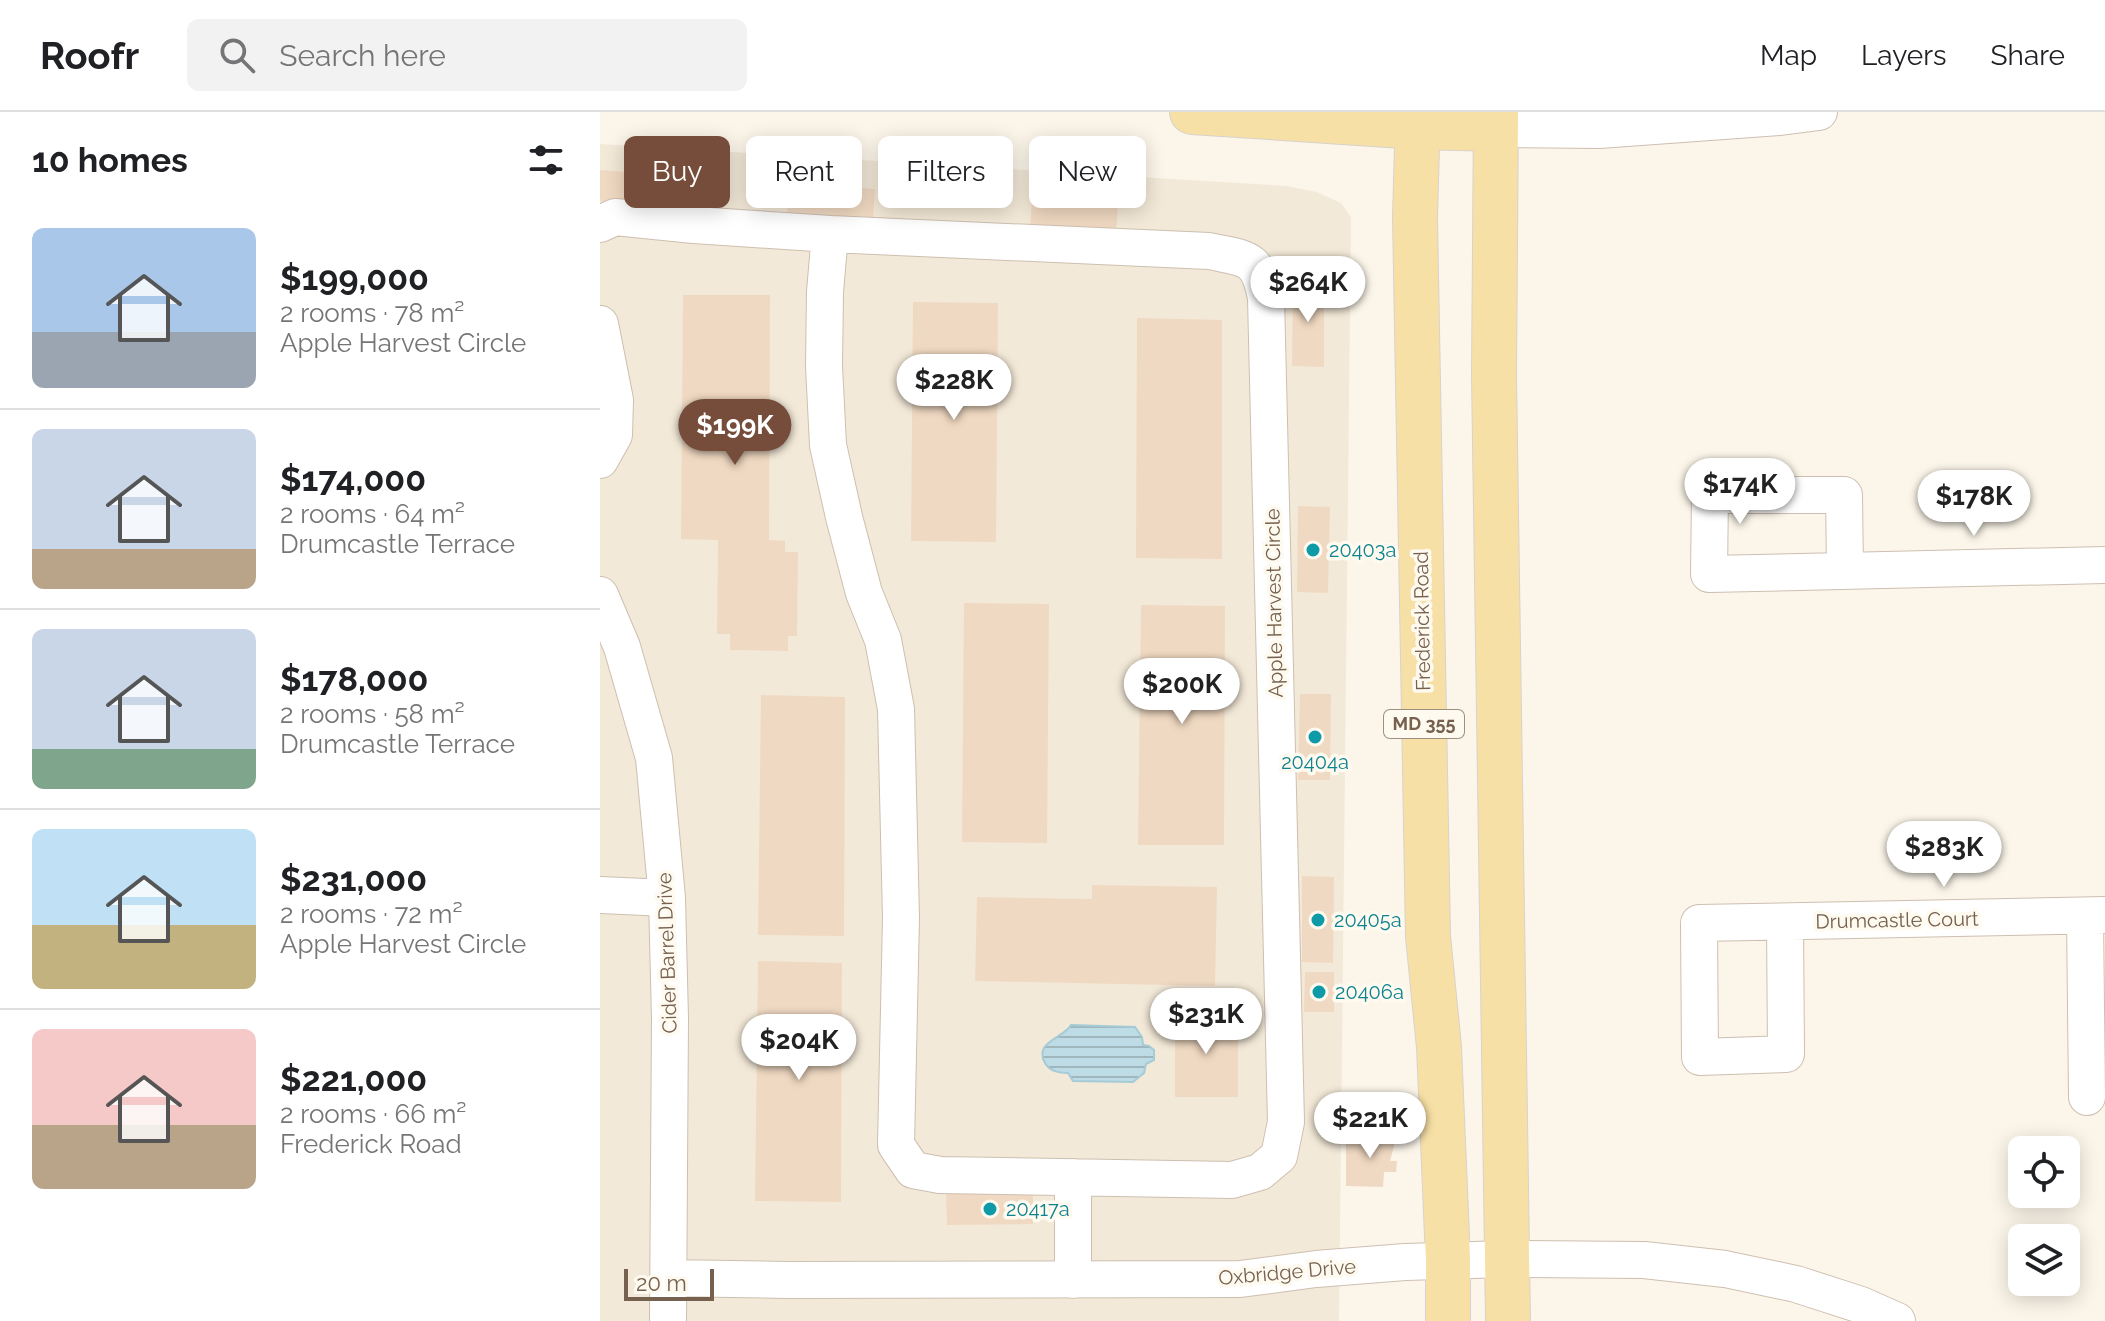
<!DOCTYPE html>
<meta charset="utf-8">
<style>
body{margin:0;font-family:Raleway,sans-serif;background:#f2f2f2;color:#202124;height:100vh;display:flex;flex-direction:column;font-size:30px;white-space:nowrap}
*{box-sizing:border-box;margin:0}
p{font-size:26px;color:#757577}
.icon{flex:none;width:44px;height:44px;fill:none;stroke:currentColor;stroke-width:2;stroke-linecap:round;stroke-linejoin:round}
.map{position:relative;flex:1;overflow:hidden}
.panel{display:flex;flex-direction:column;background:#fff;width:600px}
.panel>*{flex:none}
.top-card{position:absolute;left:24px;top:24px;width:760px;height:72px;display:flex;gap:16px}
.buttons{position:absolute;left:1408px;top:1024px;display:grid;gap:16px}
.buttons a{display:grid;place-items:center;width:72px;height:72px;border-radius:12px;background:#fff;box-shadow:0 4px 20px #0003;font-size:40px}
.scale{position:absolute;left:24px;bottom:20px;width:90px;box-sizing:border-box;padding-left:8px;border:4px solid #76604e;border-top:0;font-size:22px;line-height:28px;white-space:nowrap;color:#76604e;-webkit-text-stroke:6px #fefaf0;paint-order:stroke}
.price{position:absolute;translate:-50% -68px;padding:0 18px;border-radius:28px;background:#fff;color:#222;font-size:26px;line-height:52px;filter:drop-shadow(0 2px 4px #0008)}
.price::after{content:'';position:absolute;left:50%;top:48px;width:24px;height:18px;margin-left:-12px;background:inherit;clip-path:polygon(0 0,100% 0,50% 100%)}
.price.active{background:#764c3a;color:#fff}
ul{padding:0;list-style:none}
li{display:flex;align-items:center;gap:24px;height:200px;padding:0 32px}
li+li{border-top:2px solid #e0e0e0}
li span{display:grid;place-items:center;flex:none;width:224px;height:160px;border-radius:12px;color:#555}
li>.icon{margin-inline-start:auto}
span .icon{width:96px;height:96px;fill:#fffc;stroke-width:1}
li b{font-size:34px}
h2{display:flex;justify-content:space-between;align-items:center;height:96px;padding:0 32px;font-size:34px}
.chip{padding:0 28px;border-radius:12px;background:#fff;box-shadow:0 4px 20px #0003;font-size:28px;line-height:72px}
.chip.active{background:#764c3a;color:#fff}
header{display:flex;align-items:center;gap:48px;box-sizing:border-box;height:112px;padding:0 40px;background:#fff;border-bottom:2px solid #e0e0e0}
header strong{font-size:38px}
nav{display:flex;gap:44px;margin-inline-start:auto;font-size:28px}
.search{width:560px;height:72px;background:#f2f2f2;display:flex;align-items:center;gap:20px;box-sizing:border-box;padding:0 28px;border-radius:12px;color:#757577;font-size:30px}
main{display:flex;flex:1;min-height:0}
.map>svg:first-child{display:block}
.residential{fill:#f3e9d8}
.water{fill:url(#water-rules);stroke:#a5cbd7;stroke-width:2}
.building{fill:#f0d9c2}
.lines{fill:none;stroke-linecap:round;stroke-linejoin:round}
.minor-casing{stroke:#cebfb0;stroke-width:38}
.major-casing{stroke:#d9d2cd;stroke-width:46}
.minor{stroke:#fff;stroke-width:36}
.major{stroke:#f7e0a6;stroke-width:44}
.culture-dot{fill:#0f9aa8;stroke:#fefaf0;stroke-width:3}
.labels{text-anchor:middle;stroke-width:7;stroke-linejoin:round;paint-order:stroke}
.shield{fill:#fefaf0;stroke:#9f8e7f;stroke-width:2}
.shield-label{font-size:18px;font-weight:bold;fill:#76604e}
.culture-label{font-size:20px;fill:#0d838f;stroke:#fefaf0;text-anchor:start}
.street-label{font-size:20px;fill:#76604e;stroke:#fefaf0}
</style>
<header>
<strong>Roofr</strong>
<div class="search"><svg class="icon" aria-label="search" viewBox="0 0 24 24"><circle cx="10" cy="10" r="6"/><path d="M15 15l6 6"/></svg>Search here</div>
<nav><a>Map</a><a>Layers</a><a>Share</a></nav>
</header>
<main>
<section class="panel">
<h2>10 homes<svg class="icon" aria-label="filters" viewBox="0 0 24 24"><path d="M4 7h16M4 17h16"/><circle cx="9" cy="7" r="2"/><circle cx="15" cy="17" r="2"/></svg></h2>
<ul>
<li><span style="background:linear-gradient(#a9c7e8 65%,#9aa5b1 0)"><svg class="icon" aria-label="home" viewBox="0 0 24 24"><path d="M3 11l9-7 9 7M6 9v11h12V9"/></svg></span><div><b>$199,000</b><p>2 rooms · 78 m²</p><p>Apple Harvest Circle</p></div></li>
<li><span style="background:linear-gradient(#c9d6e8 75%,#b9a48a 0)"><svg class="icon" aria-label="home" viewBox="0 0 24 24"><path d="M3 11l9-7 9 7M6 9v11h12V9"/></svg></span><div><b>$174,000</b><p>2 rooms · 64 m²</p><p>Drumcastle Terrace</p></div></li>
<li><span style="background:linear-gradient(#c9d6e8 75%,#7fa58c 0)"><svg class="icon" aria-label="home" viewBox="0 0 24 24"><path d="M3 11l9-7 9 7M6 9v11h12V9"/></svg></span><div><b>$178,000</b><p>2 rooms · 58 m²</p><p>Drumcastle Terrace</p></div></li>
<li><span style="background:linear-gradient(#bfe0f5 60%,#c2b280 0)"><svg class="icon" aria-label="home" viewBox="0 0 24 24"><path d="M3 11l9-7 9 7M6 9v11h12V9"/></svg></span><div><b>$231,000</b><p>2 rooms · 72 m²</p><p>Apple Harvest Circle</p></div></li>
<li><span style="background:linear-gradient(#f6c9c9 60%,#b9a48a 0)"><svg class="icon" aria-label="home" viewBox="0 0 24 24"><path d="M3 11l9-7 9 7M6 9v11h12V9"/></svg></span><div><b>$221,000</b><p>2 rooms · 66 m²</p><p>Frederick Road</p></div></li>
</ul>
</section>
<div class="map">
<svg width="1505" height="1209" viewBox="0 0 1505 1209">
<defs>
<pattern id="water-rules" width="6" height="5" patternUnits="userSpaceOnUse" patternTransform="scale(2)"><rect width="6" height="5" fill="#bedce5"/><path d="M0 2.5h6" fill="none" stroke="#9fb6bc"/></pattern>
</defs>
<rect width="100%" height="100%" fill="#fcf6ea"/>
<path class="residential" d="M0,32L687,74L717,80L741,91L751,105L739,1209H0Z"/>
<path class="water" d="M471,913L535,915L542,925L543,933L549,934L554,938V948L546,952L544,961L533,970L473,969L468,961C460,961 450,960 445,951C433,930 464,926 471,913Z"/>
<path class="building" d="M0,58L66,63L64,94L0,89Z
M189,71L275,77L273,109L187,102Z
M432,86L518,92L516,123L430,117Z
M693,168L724,169V255L692,254Z
M83,183H170L169,428L185,429V440H198L197,524H188V539L130,538V522H117L118,428L81,427Z
M313,190L398,191L396,430L311,429Z
M537,206L622,208V447L536,446Z
M698,394L730,395L728,481L697,480Z
M364,491L449,492L447,731L362,730Z
M541,493L625,494L624,733H538Z
M700,582H731L730,668H698Z
M161,583L245,585L244,824L158,823Z
M702,764L734,765L733,851L702,850Z
M492,773L617,775L615,874L375,869L377,785L492,787Z
M158,849L242,851L241,1090L155,1089Z
M705,860H734V900H704Z
M575,904H638V985H575Z
M773,1016H786L794,1024V1034L790,1049H797L796,1060H784L783,1075L746,1074V1031L773,1032Z
M433,1081V1112L347,1113L346,1082Z"/>
<g class="lines">
<g class="minor-casing">
<path id="minor" d="M896,17L999,18L1180,5L1219,0
M0,112L15,105L94,113L230,122L609,139C647,147 658,144 666,186L686,1010L679,1044L660,1060L632,1068L340,1063L313,1058L296,1033L301,806L296,597L283,528L264,481L244,405L228,333L224,254L225,180L230,122
M0,212L15,288L14,323L0,348
M1245,459L1244,383H1110L1109,462L1505,453
M0,483L22,535L54,646L67,786L70,907L68,1209
M0,783L67,786
M1485,804L1487,985
M1185,810L1186,942L1100,945L1099,811L1505,803
M68,1166L187,1168L640,1167L716,1157L805,1150L907,1147L1044,1148L1125,1157L1196,1172L1261,1193L1297,1209
M473,1168V1065"/>
</g>
<g class="major-casing">
<path id="major" d="M592,0L818,15L896,17
M818,0L815,105L828,824L839,935L848,1148V1209
M896,0L894,263L908,1209"/>
</g>
<use href="#minor" class="minor"/>
<use href="#major" class="major"/>
</g>
<g class="culture-dot">
<circle cx="713" cy="438" r="8"/>
<circle cx="715" cy="625" r="8"/>
<circle cx="718" cy="808" r="8"/>
<circle cx="719" cy="880" r="8"/>
<circle cx="390" cy="1097" r="8"/>
</g>
<g class="labels">
<rect class="shield" x="784" y="598" width="80" height="28" rx="6"/>
<g class="shield-label">
<text x="824" y="618">MD 355</text>
</g>
<g class="culture-label">
<text x="729" y="445">20403a</text>
<text x="715" y="657" text-anchor="middle">20404a</text>
<text x="734" y="815">20405a</text>
<text x="735" y="887">20406a</text>
<text x="406" y="1104">20417a</text>
</g>
<g class="street-label">
<text transform="translate(674 491) rotate(-91)" y="7">Apple Harvest Circle</text>
<text transform="translate(822 509) rotate(-91)" y="7">Frederick Road</text>
<text transform="translate(1297 808) rotate(-1)" y="7">Drumcastle Court</text>
<text transform="translate(67 841) rotate(-92)" y="7">Cider Barrel Drive</text>
<text transform="translate(687 1160) rotate(-5)" y="7">Oxbridge Drive</text>
</g>
</g>
</svg>
<div class="buttons">
<a><svg class="icon" aria-label="locate" viewBox="0 0 24 24"><circle cx="12" cy="12" r="6"/><path d="M12 2v4M12 18v4M2 12h4M18 12h4"/></svg></a>
<a><svg class="icon" aria-label="layers" viewBox="0 0 24 24"><path d="M12 4l9 5-9 5-9-5zM3 14l9 5 9-5"/></svg></a>
</div>
<div class="scale">20 m</div>
<b class="price" style="left:708px;top:212px">$264K</b>
<b class="price" style="left:354px;top:310px">$228K</b>
<b class="price active" style="left:135px;top:355px">$199K</b>
<b class="price" style="left:1140px;top:414px">$174K</b>
<b class="price" style="left:1374px;top:426px">$178K</b>
<b class="price" style="left:582px;top:614px">$200K</b>
<b class="price" style="left:1344px;top:777px">$283K</b>
<b class="price" style="left:606px;top:944px">$231K</b>
<b class="price" style="left:199px;top:970px">$204K</b>
<b class="price" style="left:770px;top:1048px">$221K</b>
<div class="top-card">
<a class="chip active">Buy</a>
<a class="chip">Rent</a>
<a class="chip">Filters</a>
<a class="chip">New</a>
</div>
</div>
</main>
